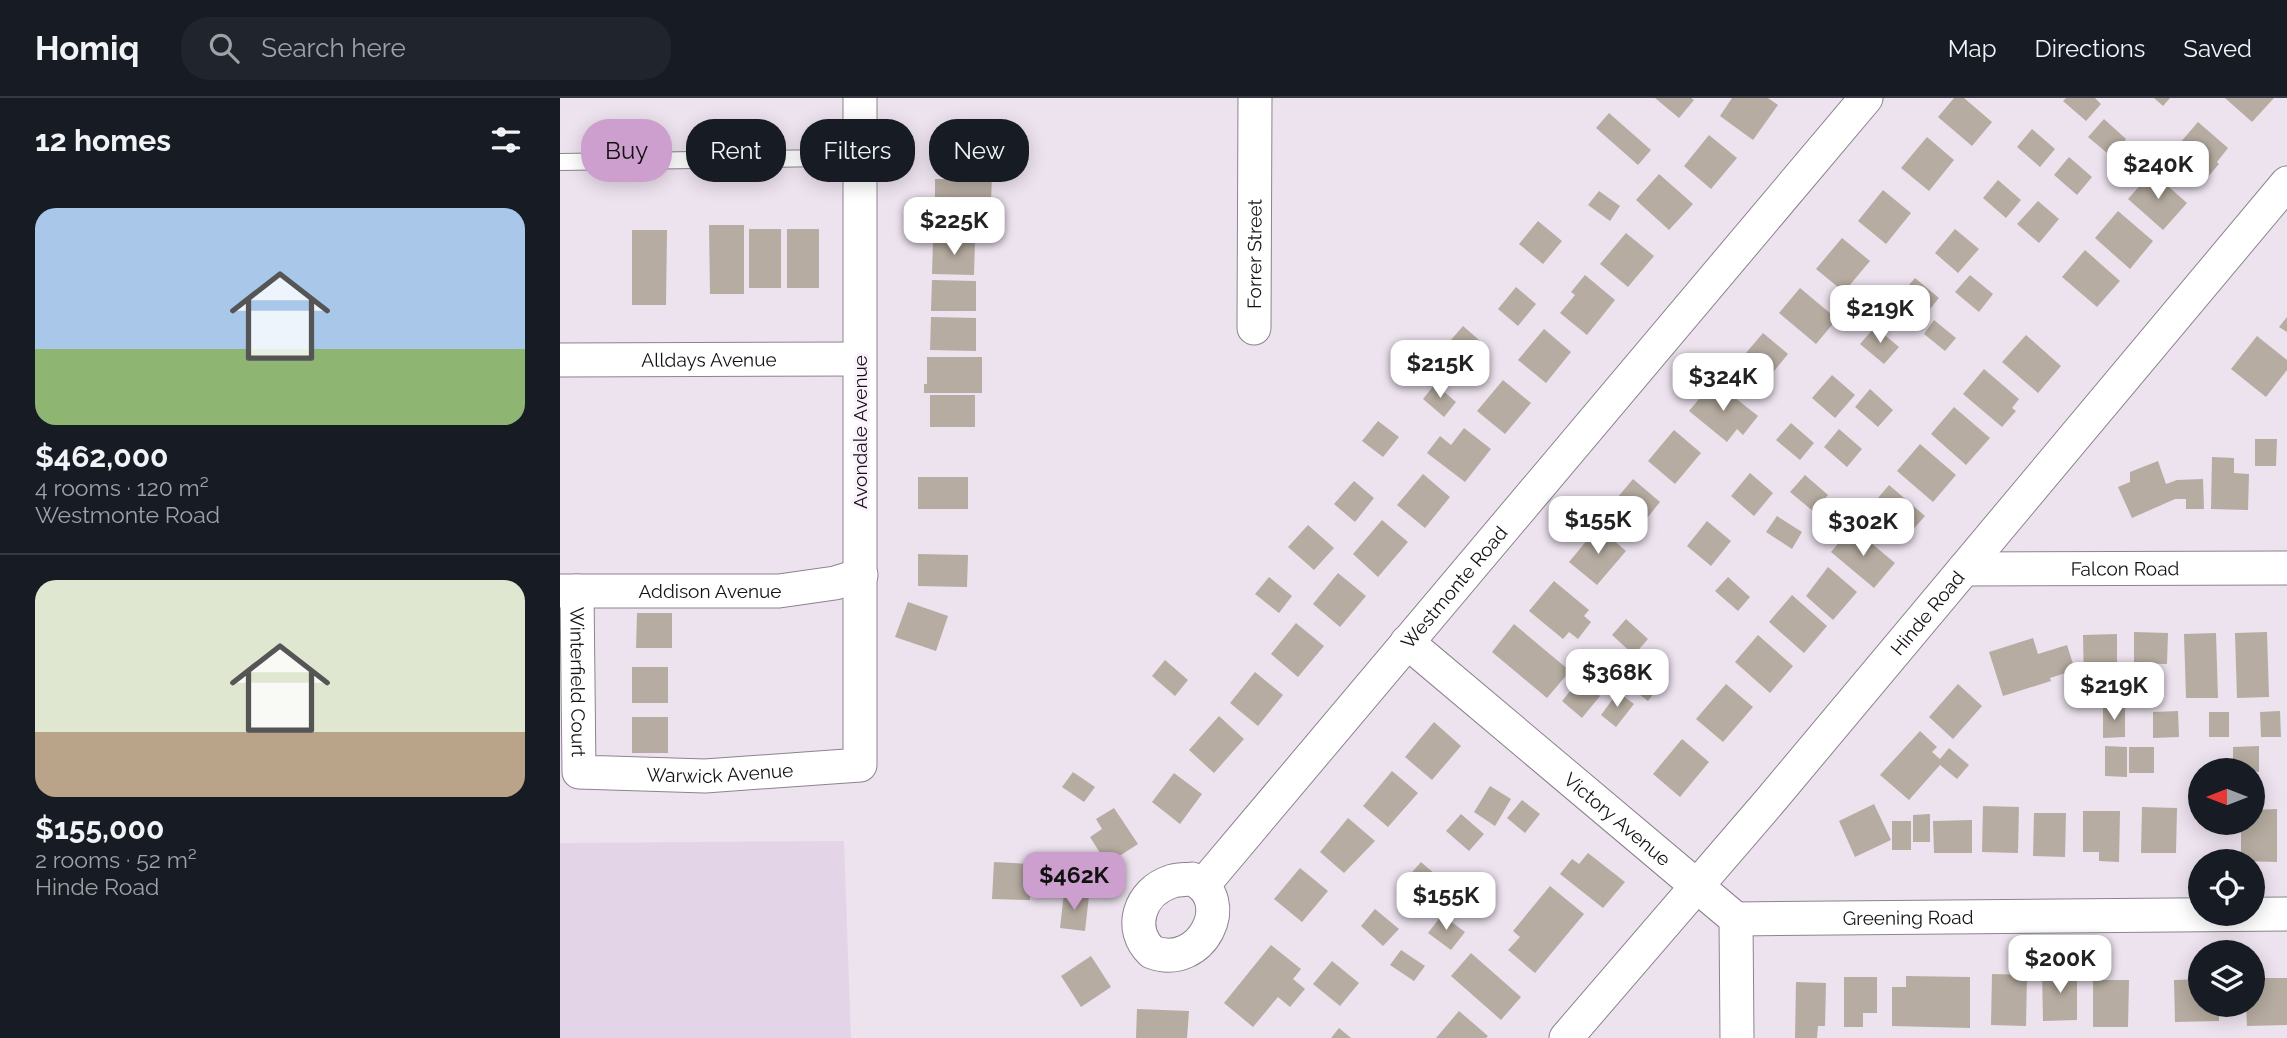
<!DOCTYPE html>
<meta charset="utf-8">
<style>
body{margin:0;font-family:Raleway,sans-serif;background:#20242c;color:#f1f3f6;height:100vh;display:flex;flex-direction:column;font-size:26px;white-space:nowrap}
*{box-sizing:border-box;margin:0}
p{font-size:23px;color:#9ea1a6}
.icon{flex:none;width:38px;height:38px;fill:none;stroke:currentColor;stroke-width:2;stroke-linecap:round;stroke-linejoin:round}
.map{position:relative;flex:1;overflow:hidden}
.panel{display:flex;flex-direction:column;background:#171b24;width:560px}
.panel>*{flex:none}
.banner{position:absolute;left:21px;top:21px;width:665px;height:63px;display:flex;gap:14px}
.needle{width:46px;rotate:270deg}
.fabs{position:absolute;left:1628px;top:660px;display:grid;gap:14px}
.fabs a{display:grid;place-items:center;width:77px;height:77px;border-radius:50%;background:#171b24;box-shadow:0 4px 18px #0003;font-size:35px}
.price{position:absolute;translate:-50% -60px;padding:0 16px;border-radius:14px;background:#fff;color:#222;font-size:23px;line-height:46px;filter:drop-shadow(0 2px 4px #0008)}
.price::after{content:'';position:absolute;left:50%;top:42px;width:21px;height:16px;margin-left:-10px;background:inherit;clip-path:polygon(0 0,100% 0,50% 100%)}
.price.on{background:#cd9fce;color:#111}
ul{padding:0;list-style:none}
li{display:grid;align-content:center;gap:14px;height:371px;padding:0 35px}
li+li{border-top:2px solid #363941}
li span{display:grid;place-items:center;height:217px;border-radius:21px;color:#555}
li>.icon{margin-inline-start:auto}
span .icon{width:126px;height:126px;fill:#fffc;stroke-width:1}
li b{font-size:30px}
h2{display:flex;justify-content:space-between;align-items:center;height:84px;padding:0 35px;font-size:30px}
.tag{padding:0 24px;border-radius:28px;background:#171b24;box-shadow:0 4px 18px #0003;font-size:24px;line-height:63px}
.tag.on{background:#cd9fce;color:#111}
header{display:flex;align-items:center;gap:42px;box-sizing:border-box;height:98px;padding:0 35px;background:#171b24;border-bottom:2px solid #363941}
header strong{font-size:33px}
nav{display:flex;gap:38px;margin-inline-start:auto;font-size:24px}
.search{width:490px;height:63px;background:#20242c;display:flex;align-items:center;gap:18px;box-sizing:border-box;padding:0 24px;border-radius:28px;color:#9ea1a6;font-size:26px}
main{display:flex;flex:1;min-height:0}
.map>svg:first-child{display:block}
.built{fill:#e3d5e7}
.building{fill:#b6aca1}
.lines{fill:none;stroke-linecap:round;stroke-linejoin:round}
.service-casing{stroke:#8c838e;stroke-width:18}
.minor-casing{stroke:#8c838e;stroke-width:35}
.service{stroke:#fff;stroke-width:16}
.minor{stroke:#fff;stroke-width:33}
.labels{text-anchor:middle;stroke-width:6;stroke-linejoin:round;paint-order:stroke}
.street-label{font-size:19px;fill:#141115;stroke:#fbf1fd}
</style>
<header>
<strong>Homiq</strong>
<div class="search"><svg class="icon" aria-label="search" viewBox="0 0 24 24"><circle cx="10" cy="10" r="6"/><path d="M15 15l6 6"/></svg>Search here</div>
<nav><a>Map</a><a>Directions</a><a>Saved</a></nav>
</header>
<main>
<section class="panel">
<h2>12 homes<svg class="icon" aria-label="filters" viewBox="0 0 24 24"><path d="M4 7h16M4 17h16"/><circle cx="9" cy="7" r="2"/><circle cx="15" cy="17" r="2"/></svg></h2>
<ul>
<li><span style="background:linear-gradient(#a9c7e8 65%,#8fb573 0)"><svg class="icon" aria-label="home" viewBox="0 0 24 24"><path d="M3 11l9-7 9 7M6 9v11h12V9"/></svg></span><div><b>$462,000</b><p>4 rooms · 120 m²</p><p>Westmonte Road</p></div></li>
<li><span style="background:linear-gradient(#dfe7d0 70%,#b9a48a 0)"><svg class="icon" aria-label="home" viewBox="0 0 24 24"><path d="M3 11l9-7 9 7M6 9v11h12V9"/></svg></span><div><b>$155,000</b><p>2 rooms · 52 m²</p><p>Hinde Road</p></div></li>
</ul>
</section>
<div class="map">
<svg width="1727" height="940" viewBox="0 0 1727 940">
<rect width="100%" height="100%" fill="#ede3ef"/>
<path class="built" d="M284,743L291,940H0V745Z"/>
<path class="building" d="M1095,0H1131L1134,2L1119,20Z
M1172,0H1208L1218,7L1193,42L1160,18Z
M1394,0H1404L1432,24L1412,48L1378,19Z
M1506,0H1535L1541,6L1526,23L1503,3Z
M1594,0H1610L1603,8Z
M1665,0H1714L1692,24Z
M1049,15L1091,52L1078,67L1036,30Z
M1544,21L1566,41L1552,59L1528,39Z
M1638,24L1668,50L1657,64L1659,66L1640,88L1607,60Z
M1472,31L1495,51L1480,69L1457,49Z
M1149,37L1177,60L1151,91L1124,68Z
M1367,39L1394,62L1369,93L1341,70Z
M1509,59L1532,79L1517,97L1494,77Z
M384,72H426V79H432L431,102L375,101V81H384Z
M1592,74L1627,105L1603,132L1568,101Z
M1099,76L1133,106L1109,132L1076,102Z
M1438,82L1461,102L1446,120L1423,100Z
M1323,92L1351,115L1326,146L1298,123Z
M1039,93L1060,108L1050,123L1028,107Z
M1478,103L1499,121L1479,145L1457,126Z
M374,104H416V138L364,135V105L373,106Z
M1558,113L1593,143L1570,171L1535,140Z
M978,123L1002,143L983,166L959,146Z
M149,127H184V196H150Z
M189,131H221V190H189Z
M227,131H259V190H227Z
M1395,131L1419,151L1398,175L1375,155Z
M72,132H107L106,207H72Z
M1066,135L1094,158L1068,189L1040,166Z
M1282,140L1310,163L1284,194L1256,171Z
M373,141L415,142L414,177L372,176Z
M1525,152L1560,183L1537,209L1502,179Z
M1025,177L1055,202L1027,237L1000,215L1015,197L1011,194Z
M1410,177L1433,196L1419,214L1395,194Z
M1355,180L1379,200L1365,217L1340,197Z
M372,182L416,183V213H371Z
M956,189L976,206L958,228L938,211Z
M1240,190L1277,221L1256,246L1219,215Z
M371,219L416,220V253L370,252Z
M1727,219V234L1719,229Z
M1374,222L1396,240L1385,253L1364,236Z
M903,228L927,249L908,271L884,250Z
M1315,229L1339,249L1324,266L1300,246Z
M984,231L1011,254L986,285L958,262Z
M1203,235L1228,256L1200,290L1174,269Z
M1466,237L1501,268L1478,295L1442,264Z
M1697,238L1727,262V272L1706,299L1671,271Z
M367,259H422V295H364V286H367Z
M1424,271L1459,301L1452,310L1456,313L1442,329L1403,296Z
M1272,277L1295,297L1275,320L1252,300Z
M943,282L971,305L945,336L917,313Z
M875,286L896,304L884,319L863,301Z
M1150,288L1155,293L1160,288L1198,318L1183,337L1177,331L1167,344L1129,313Z
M1310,291L1333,312L1318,329L1295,309Z
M370,297H415V329H370Z
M1394,309L1430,340L1406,367L1371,336Z
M818,323L839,339L823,359L802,343Z
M1231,325L1254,345L1240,362L1216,342Z
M904,330L931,351L905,384L867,355L880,338L891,347Z
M1279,331L1302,351L1287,369L1264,349Z
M1114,332L1141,355L1115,386L1088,363Z
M1695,341H1717L1716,368H1695Z
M1360,346L1396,377L1373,404L1337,373Z
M1652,359L1674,360V375L1689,376L1688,412L1651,411Z
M1598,363L1606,386L1617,382L1643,381L1644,411H1626V401H1615L1572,420L1558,389L1570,384V374Z
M1190,375L1213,395L1194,418L1171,398Z
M863,376L890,399L865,430L837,407Z
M1245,377L1268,397L1254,414L1230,394Z
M358,379H408V411H358Z
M1073,381L1100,404L1075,435L1047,412Z
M794,383L814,400L795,424L774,406Z
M1329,387L1365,418L1341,445L1306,414Z
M1217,418L1242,434L1232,451L1206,434Z
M822,422L848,444L818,479L793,456Z
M1147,423L1171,443L1151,468L1127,448Z
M748,427L774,450L754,472L728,449Z
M1038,429L1066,453L1037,487L1009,464Z
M1292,429L1335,465L1314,490L1271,454Z
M358,456L408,457L407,489L358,488Z
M1268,469L1297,494L1273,522L1246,498Z
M778,475L806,498L780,529L753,506Z
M709,479L732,498L719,515L695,496Z
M1168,479L1190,499L1178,513L1155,493Z
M994,483L1029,512L1024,518L1031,524L1018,541L1009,534L1003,541L969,513Z
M1232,497L1267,528L1244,555L1209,524Z
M348,504L388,518L376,553L335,539Z
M77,515H112V550H76Z
M1066,521L1088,541L1074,557L1052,537Z
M736,525L764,548L738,579L711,556Z
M954,526L1010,573L987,600L932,554Z
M1574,534L1608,535L1607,566L1574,565Z
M1707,534L1709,599L1677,600L1675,535Z
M1656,535L1658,600H1626L1624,536Z
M1557,536V586H1524L1523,537Z
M1198,537L1233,568L1210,595L1175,564Z
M1473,540L1478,556L1507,547L1515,572L1490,580L1491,583L1443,598L1429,554Z
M605,562L628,582L615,598L592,578Z
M72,569H108V605H72Z
M1080,569L1101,586L1088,603L1066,586Z
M695,574L723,597L698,628L670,605Z
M1020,581L1040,598L1022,620L1002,603Z
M1166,586L1193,609L1163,644L1136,621Z
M1398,586L1422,608L1393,641L1369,619Z
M1058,594L1074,606L1056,629L1041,617Z
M1543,609H1565V639L1543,640Z
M1618,613L1619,639L1593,640V614Z
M1720,613L1721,639H1701L1700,614Z
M1649,614H1669V639H1649Z
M659,618L684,641L654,675L629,652Z
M72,619H108V655H72Z
M874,624L901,648L872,682L845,659Z
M1360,633L1377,649L1372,654L1380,661L1389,650L1409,667L1397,681L1380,667L1349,702L1320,677Z
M1122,641L1149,664L1120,699L1093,676Z
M1545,648L1567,649V679L1545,678Z
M1699,648V674L1673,672V649Z
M1569,649H1594V675H1569Z
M832,673L858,695L828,729L803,708Z
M513,674L535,689L524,704L502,689Z
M614,675L642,696L620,726L592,704Z
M930,688L951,701L935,728L914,714Z
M962,702L980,716L965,735L947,720Z
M1314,706L1331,742L1295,759L1279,723Z
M1423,708L1459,709L1458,755L1422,754Z
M1582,709L1617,710L1616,755H1581Z
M554,710L578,746L547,766L530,739L542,731L536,721Z
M1717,711V764L1681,763V724H1692V712Z
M1523,713H1560L1559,764L1539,763V754H1523Z
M1474,715H1506L1505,759L1473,758Z
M901,716L924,736L909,753L886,733Z
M1370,716V744H1353V717Z
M788,720L815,743L784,775L760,754Z
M1412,722V755H1374L1373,723Z
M1332,723H1351V752H1332Z
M1028,755L1065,784L1043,810L1000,776L1012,761L1019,766Z
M434,764L471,766L470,802L432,801Z
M861,764L884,784L869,801L846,781Z
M740,770L768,793L742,824L714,801Z
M990,788L1024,816L975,875L948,852L960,839L953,833Z
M504,795L529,798L525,833L500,830Z
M815,811L839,831L823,848L801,828Z
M882,817L905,834L891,852L868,835Z
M711,847L741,871L733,881L745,891L730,909L718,899L693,929L664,905Z
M841,852L865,868L854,883L830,867Z
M911,855L961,899L941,922L891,878Z
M531,858L551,889L521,909L501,878Z
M772,863L799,885L780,908L753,886Z
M1517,872V922L1483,923L1482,873Z
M1432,876L1467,877L1466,928L1431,927Z
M1346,878L1410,879V930L1332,928V889H1346Z
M1284,879H1317V915H1303V929H1284Z
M1692,880H1727V927L1687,928L1686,906H1692Z
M1640,881V906H1659V923L1615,924L1614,882Z
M1533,882H1569L1568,929H1533Z
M1236,884L1266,885L1265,928H1258L1257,940H1235Z
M577,911L629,913L627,940H576Z
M899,913L928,938L926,940H876Z
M779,930L791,940H771Z"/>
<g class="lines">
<g class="service-casing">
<path id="service" d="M0,64L269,60L300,62"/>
</g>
<g class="minor-casing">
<g id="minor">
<path id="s1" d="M694,230L695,0"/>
<path id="s2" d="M0,262L299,261"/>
<path id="s3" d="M1404,471L1727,470"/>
<path id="s4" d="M0,493H219L275,485L301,477"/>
<path id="s5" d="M17,493L19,674L145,678L300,667V0"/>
<path id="s6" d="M847,544L1176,821L1177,940"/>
<path d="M632,781C677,801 642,873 592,854C567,831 580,794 610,784C617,781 624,782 632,781Z"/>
<path id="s7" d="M644,786L1306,0"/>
<path id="s8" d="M1176,821L1727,816"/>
<path id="s9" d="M1006,940L1210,703L1727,85"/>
</g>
</g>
<use href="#service" class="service"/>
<use href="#minor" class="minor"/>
</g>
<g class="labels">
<g class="street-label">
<text dy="7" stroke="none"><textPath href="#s1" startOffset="74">Forrer Street</textPath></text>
<text dy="7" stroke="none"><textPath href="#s2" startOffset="149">Alldays Avenue</textPath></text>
<text transform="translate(300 334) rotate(-90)" y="7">Avondale Avenue</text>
<text dy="7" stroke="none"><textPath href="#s3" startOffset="161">Falcon Road</textPath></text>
<text dy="7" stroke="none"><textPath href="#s7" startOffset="388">Westmonte Road</textPath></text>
<text dy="7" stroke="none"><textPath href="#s4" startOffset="150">Addison Avenue</textPath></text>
<text dy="7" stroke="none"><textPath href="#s9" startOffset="558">Hinde Road</textPath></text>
<text dy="7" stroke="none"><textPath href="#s5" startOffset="91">Winterfield Court</textPath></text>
<text dy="7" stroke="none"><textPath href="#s5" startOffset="322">Warwick Avenue</textPath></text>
<text dy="7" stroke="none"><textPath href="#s6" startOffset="275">Victory Avenue</textPath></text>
<text dy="7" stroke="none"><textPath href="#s8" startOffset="172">Greening Road</textPath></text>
</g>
</g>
</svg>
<div class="fabs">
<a><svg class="needle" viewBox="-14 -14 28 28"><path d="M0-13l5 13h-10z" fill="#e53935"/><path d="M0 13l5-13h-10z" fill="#9ea1a6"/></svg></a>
<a><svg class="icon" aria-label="locate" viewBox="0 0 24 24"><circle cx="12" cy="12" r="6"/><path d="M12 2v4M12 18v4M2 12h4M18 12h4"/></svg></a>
<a><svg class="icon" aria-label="layers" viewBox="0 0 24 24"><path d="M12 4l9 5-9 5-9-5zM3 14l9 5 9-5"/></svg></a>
</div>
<b class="price" style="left:1598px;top:103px">$240K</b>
<b class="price" style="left:394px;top:159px">$225K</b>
<b class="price" style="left:1320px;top:247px">$219K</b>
<b class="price" style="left:880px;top:302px">$215K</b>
<b class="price" style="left:1163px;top:315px">$324K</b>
<b class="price" style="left:1038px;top:458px">$155K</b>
<b class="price" style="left:1303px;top:460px">$302K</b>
<b class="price" style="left:1057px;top:611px">$368K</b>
<b class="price" style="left:1554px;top:624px">$219K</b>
<b class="price on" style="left:514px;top:814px">$462K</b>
<b class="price" style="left:886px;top:834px">$155K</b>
<b class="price" style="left:1500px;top:897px">$200K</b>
<div class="banner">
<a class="tag on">Buy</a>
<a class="tag">Rent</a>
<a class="tag">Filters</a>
<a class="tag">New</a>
</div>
</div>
</main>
